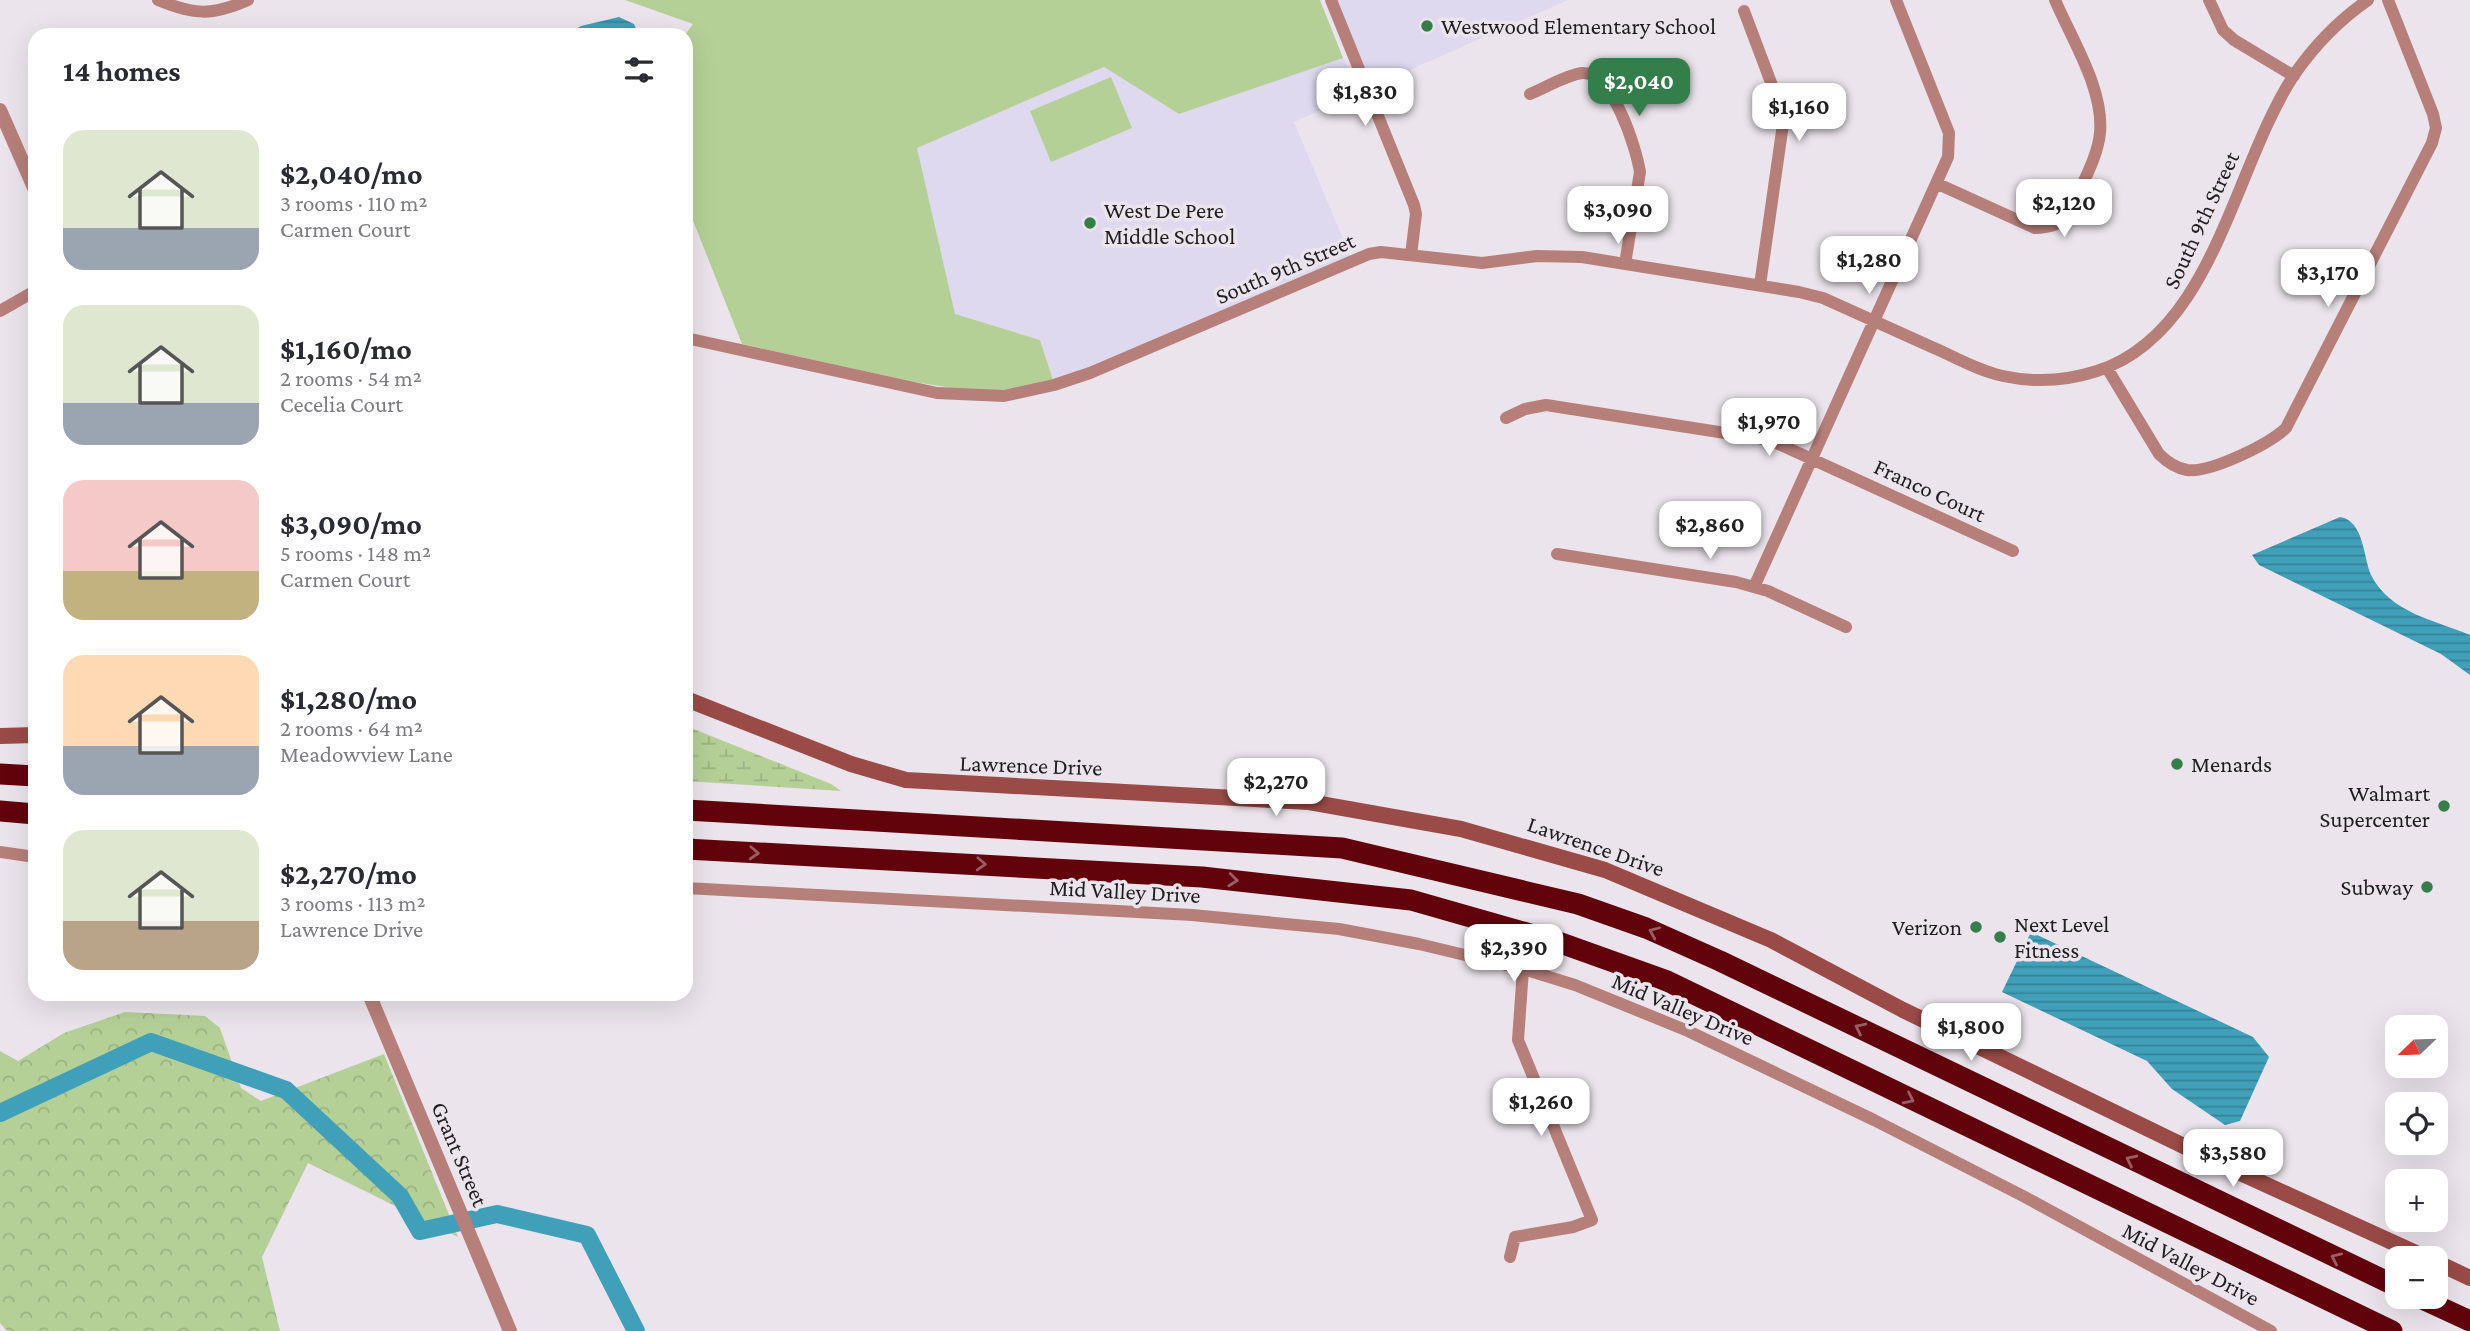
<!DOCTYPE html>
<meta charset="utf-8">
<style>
body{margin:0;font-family:"Crimson Pro",serif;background:#f7f7f7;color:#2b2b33;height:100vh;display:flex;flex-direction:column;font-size:26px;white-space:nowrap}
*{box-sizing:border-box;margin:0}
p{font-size:23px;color:#7c7c81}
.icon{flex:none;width:38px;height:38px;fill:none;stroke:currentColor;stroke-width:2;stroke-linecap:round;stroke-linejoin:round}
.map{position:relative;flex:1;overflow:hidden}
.side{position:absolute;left:28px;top:28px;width:665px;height:973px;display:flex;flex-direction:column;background:#fff;border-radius:21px;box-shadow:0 7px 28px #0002}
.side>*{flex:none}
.needle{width:46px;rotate:247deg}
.fabs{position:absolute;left:2385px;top:1015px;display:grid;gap:14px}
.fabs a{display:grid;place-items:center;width:63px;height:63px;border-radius:14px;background:#fff;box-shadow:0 7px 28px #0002;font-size:35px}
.price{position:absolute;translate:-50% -60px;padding:0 16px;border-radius:14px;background:#fff;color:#222;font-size:23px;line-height:46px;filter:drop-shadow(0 2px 4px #0008)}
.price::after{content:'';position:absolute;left:50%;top:42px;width:21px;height:16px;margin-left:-10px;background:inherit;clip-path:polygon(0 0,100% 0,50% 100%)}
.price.on{background:#347e4c;color:#fff}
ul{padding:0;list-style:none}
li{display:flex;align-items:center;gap:21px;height:175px;padding:0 35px}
li span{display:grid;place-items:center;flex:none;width:196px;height:140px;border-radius:21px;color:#555}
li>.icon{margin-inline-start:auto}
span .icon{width:84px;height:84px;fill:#fffc;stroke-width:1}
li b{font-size:30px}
h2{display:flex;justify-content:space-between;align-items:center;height:84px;padding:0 35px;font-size:30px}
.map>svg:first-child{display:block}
.education{fill:#ded9ef}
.forest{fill:url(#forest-crowns)}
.wetland{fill:url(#wetland-marsh)}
.park{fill:#b5d097}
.water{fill:url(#water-rules)}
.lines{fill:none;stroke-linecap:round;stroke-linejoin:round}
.river{stroke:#40a0ba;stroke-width:18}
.minor{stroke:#b77f7a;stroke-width:12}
.tertiary{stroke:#b77f7a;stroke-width:14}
.secondary{stroke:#9a4b47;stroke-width:16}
.motorway{stroke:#62030c;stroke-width:21}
.oneway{stroke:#995d66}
.poi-dot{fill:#347e4c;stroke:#ebe4ec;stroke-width:2.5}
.labels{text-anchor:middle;stroke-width:7;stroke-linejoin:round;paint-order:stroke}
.poi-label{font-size:23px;fill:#1f1d1f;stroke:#ebe4ec;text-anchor:start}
.street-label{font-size:23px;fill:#1f1d1f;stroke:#ebe4ec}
</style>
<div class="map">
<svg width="2470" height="1331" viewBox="0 0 2470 1331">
<defs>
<pattern id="forest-crowns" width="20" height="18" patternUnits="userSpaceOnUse" patternTransform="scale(1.75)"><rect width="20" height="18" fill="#b5d097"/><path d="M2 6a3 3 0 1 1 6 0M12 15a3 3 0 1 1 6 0" fill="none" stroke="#9bb282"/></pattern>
<pattern id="wetland-marsh" width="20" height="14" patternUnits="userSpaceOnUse" patternTransform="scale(1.75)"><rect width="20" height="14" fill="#b5d097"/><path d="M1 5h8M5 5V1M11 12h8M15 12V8" fill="none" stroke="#9bb282"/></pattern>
<pattern id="water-rules" width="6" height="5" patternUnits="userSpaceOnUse" patternTransform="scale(1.75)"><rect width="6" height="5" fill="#40a0ba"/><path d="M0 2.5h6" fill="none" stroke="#358297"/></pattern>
</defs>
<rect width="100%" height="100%" fill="#ebe4ec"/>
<path class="education" d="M1333,0H1568L1369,88Z
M1343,58L1363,91L1294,122L1351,258L1054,383L1040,340L955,315L916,148L1104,67L1179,114Z"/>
<path class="forest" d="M125,1012L205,1016L220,1028L241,1088L261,1101L384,1054L458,1237L308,1163L262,1257L280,1331H7L0,1323V1051L18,1061L64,1033Z"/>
<path class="wetland" d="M686,726L831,784L841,791L686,781Z"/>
<path class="park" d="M625,0H1320L1343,58L1179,114L1104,67L917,148L955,314L1040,340L1054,383L1005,392H977L914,382L742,344L686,203L685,35L693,24Z
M1111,77L1132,128L1051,162L1030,111Z"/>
<path class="water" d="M619,17L634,24L639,35H566L581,26Z
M2340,517C2364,521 2363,556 2371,575C2390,613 2435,620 2470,635V675L2441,654L2259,565L2252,555Z
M2031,932L2253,1037L2269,1057L2240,1121L2225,1125L2172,1089L2147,1061L2002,992Z"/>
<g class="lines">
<path class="river" d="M0,1113L151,1042L286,1090L400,1196L420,1231L497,1214L587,1235L636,1331"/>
<path class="minor" d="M158,0C194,15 212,16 248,0
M1331,0L1414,205L1416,214L1411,255
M2209,0L2223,30L2234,40L2294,76
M1744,11L1784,117L1760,285
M1530,94C1545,88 1566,75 1582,73C1612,71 1636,147 1640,172L1625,264
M1938,184L2035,228C2067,227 2068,216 2080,190C2088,172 2098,153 2100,133C2104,89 2072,40 2055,0
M0,311L35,291
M686,338L937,393L1004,396L1054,385L1090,373L1369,254L1381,252L1482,263L1537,256L1582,257L1799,292L1823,298C1860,315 1897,331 1934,348C1957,358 1979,371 2003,376C2035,383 2066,381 2097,371C2214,333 2233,168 2294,75C2314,46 2339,20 2368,0
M2107,368L2159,454C2167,462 2175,468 2187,470C2211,473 2269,444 2286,428L2432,143L2436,128L2433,114L2388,0
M1506,418L1525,409L1546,405L1770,440L2013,551
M1557,554L1736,582L1768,591L1846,627
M1754,587L1948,157L1949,133L1896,0
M0,852L35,857
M686,888L1192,915L1339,929L1419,944L1523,969L1575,985L1688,1031L1874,1120L2023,1196L2271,1331
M1510,1257L1515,1237L1573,1227L1592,1220L1518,1040L1523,969"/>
<path class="tertiary" d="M0,110L35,190
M369,994L510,1331"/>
<path class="secondary" d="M686,699L851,764L906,780L1309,802L1461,829L1605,870L1771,940L1903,1010L2225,1166L2427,1258
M0,736L35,735
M2436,1262L2470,1278"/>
<path class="motorway" d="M0,774L35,776
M686,810L1342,848L1578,904L1646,928L1720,961L2398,1287
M0,811L35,814
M686,849L1202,877L1411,900L1558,942L1667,981L2392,1331
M2418,1297L2470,1321"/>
</g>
<defs><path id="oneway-chevron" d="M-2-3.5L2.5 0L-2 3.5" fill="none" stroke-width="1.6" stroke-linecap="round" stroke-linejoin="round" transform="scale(1.75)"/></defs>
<g class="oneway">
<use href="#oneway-chevron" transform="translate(754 853) rotate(3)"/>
<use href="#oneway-chevron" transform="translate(981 864) rotate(3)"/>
<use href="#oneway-chevron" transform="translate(1233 880) rotate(6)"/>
<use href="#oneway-chevron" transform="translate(1654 932) rotate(-157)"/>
<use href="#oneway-chevron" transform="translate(1860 1028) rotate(-154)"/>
<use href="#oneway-chevron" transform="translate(1909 1099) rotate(26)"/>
<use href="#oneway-chevron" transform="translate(2131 1160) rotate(-154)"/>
<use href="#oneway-chevron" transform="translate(2336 1258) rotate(-155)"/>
</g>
<g class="poi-dot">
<circle cx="1427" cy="26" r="7"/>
<circle cx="1090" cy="223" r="7"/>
<circle cx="2177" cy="764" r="7"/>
<circle cx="2444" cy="806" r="7"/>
<circle cx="2427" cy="887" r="7"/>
<circle cx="1976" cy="927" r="7"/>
<circle cx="2000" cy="937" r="7"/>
</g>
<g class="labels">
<g class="poi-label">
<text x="1441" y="34">Westwood Elementary School</text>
<text x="1104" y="218">West De Pere<tspan x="1104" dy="26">Middle School</tspan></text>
<text x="2191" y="772">Menards</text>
<text x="2430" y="801" text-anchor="end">Walmart<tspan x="2430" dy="26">Supercenter</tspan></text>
<text x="2413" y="895" text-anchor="end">Subway</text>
<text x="2014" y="932">Next Level<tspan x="2014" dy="26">Fitness</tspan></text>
<text x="1962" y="935" text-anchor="end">Verizon</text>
</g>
<g class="street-label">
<text transform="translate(2201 220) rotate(-65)" y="8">South 9th Street</text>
<text transform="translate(1285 268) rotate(-23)" y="8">South 9th Street</text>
<text transform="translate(1930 490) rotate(25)" y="8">Franco Court</text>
<text transform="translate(1031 765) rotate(2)" y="8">Lawrence Drive</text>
<text transform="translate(1596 846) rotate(19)" y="8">Lawrence Drive</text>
<text transform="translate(1125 891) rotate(3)" y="8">Mid Valley Drive</text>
<text transform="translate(1683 1009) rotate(23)" y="8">Mid Valley Drive</text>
<text transform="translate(460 1154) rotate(67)" y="8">Grant Street</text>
<text transform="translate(2191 1264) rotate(28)" y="8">Mid Valley Drive</text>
</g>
</g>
</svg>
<div class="fabs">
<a><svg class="needle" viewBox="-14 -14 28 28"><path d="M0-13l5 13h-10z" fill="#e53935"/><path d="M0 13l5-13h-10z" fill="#7c7c81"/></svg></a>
<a><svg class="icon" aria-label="locate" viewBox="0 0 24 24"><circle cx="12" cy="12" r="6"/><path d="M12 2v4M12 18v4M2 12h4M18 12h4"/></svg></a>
<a>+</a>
<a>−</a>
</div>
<b class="price on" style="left:1639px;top:118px">$2,040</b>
<b class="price" style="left:1365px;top:128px">$1,830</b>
<b class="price" style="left:1799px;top:143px">$1,160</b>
<b class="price" style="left:2064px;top:239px">$2,120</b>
<b class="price" style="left:1618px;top:246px">$3,090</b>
<b class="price" style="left:1869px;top:296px">$1,280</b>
<b class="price" style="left:2328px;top:309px">$3,170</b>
<b class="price" style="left:1769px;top:458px">$1,970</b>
<b class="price" style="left:1710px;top:561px">$2,860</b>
<b class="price" style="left:1276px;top:818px">$2,270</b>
<b class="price" style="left:1514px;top:984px">$2,390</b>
<b class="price" style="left:1971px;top:1063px">$1,800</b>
<b class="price" style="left:1541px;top:1138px">$1,260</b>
<b class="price" style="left:2233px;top:1189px">$3,580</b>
<section class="side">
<h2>14 homes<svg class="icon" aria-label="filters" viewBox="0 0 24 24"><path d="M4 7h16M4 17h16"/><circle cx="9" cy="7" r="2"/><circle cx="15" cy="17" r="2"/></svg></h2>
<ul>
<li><span style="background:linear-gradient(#dfe7d0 70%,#9aa5b1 0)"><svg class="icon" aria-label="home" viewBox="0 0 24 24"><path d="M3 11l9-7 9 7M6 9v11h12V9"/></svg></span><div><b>$2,040/mo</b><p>3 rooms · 110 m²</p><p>Carmen Court</p></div></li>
<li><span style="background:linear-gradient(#dfe7d0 70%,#9aa5b1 0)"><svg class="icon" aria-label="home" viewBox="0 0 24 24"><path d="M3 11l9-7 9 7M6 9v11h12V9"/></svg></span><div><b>$1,160/mo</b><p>2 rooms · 54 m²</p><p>Cecelia Court</p></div></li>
<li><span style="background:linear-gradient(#f6c9c9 65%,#c2b280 0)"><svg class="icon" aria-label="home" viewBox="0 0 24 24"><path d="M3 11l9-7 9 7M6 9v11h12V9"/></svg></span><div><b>$3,090/mo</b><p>5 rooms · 148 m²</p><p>Carmen Court</p></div></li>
<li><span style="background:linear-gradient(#ffd9b3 65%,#9aa5b1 0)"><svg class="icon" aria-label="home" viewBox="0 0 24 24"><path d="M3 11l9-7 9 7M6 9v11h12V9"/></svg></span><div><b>$1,280/mo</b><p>2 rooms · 64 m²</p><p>Meadowview Lane</p></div></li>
<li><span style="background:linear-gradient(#dfe7d0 65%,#b9a48a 0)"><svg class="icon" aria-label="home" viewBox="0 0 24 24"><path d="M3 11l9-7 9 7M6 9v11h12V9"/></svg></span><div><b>$2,270/mo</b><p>3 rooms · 113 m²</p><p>Lawrence Drive</p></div></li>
</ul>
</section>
</div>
